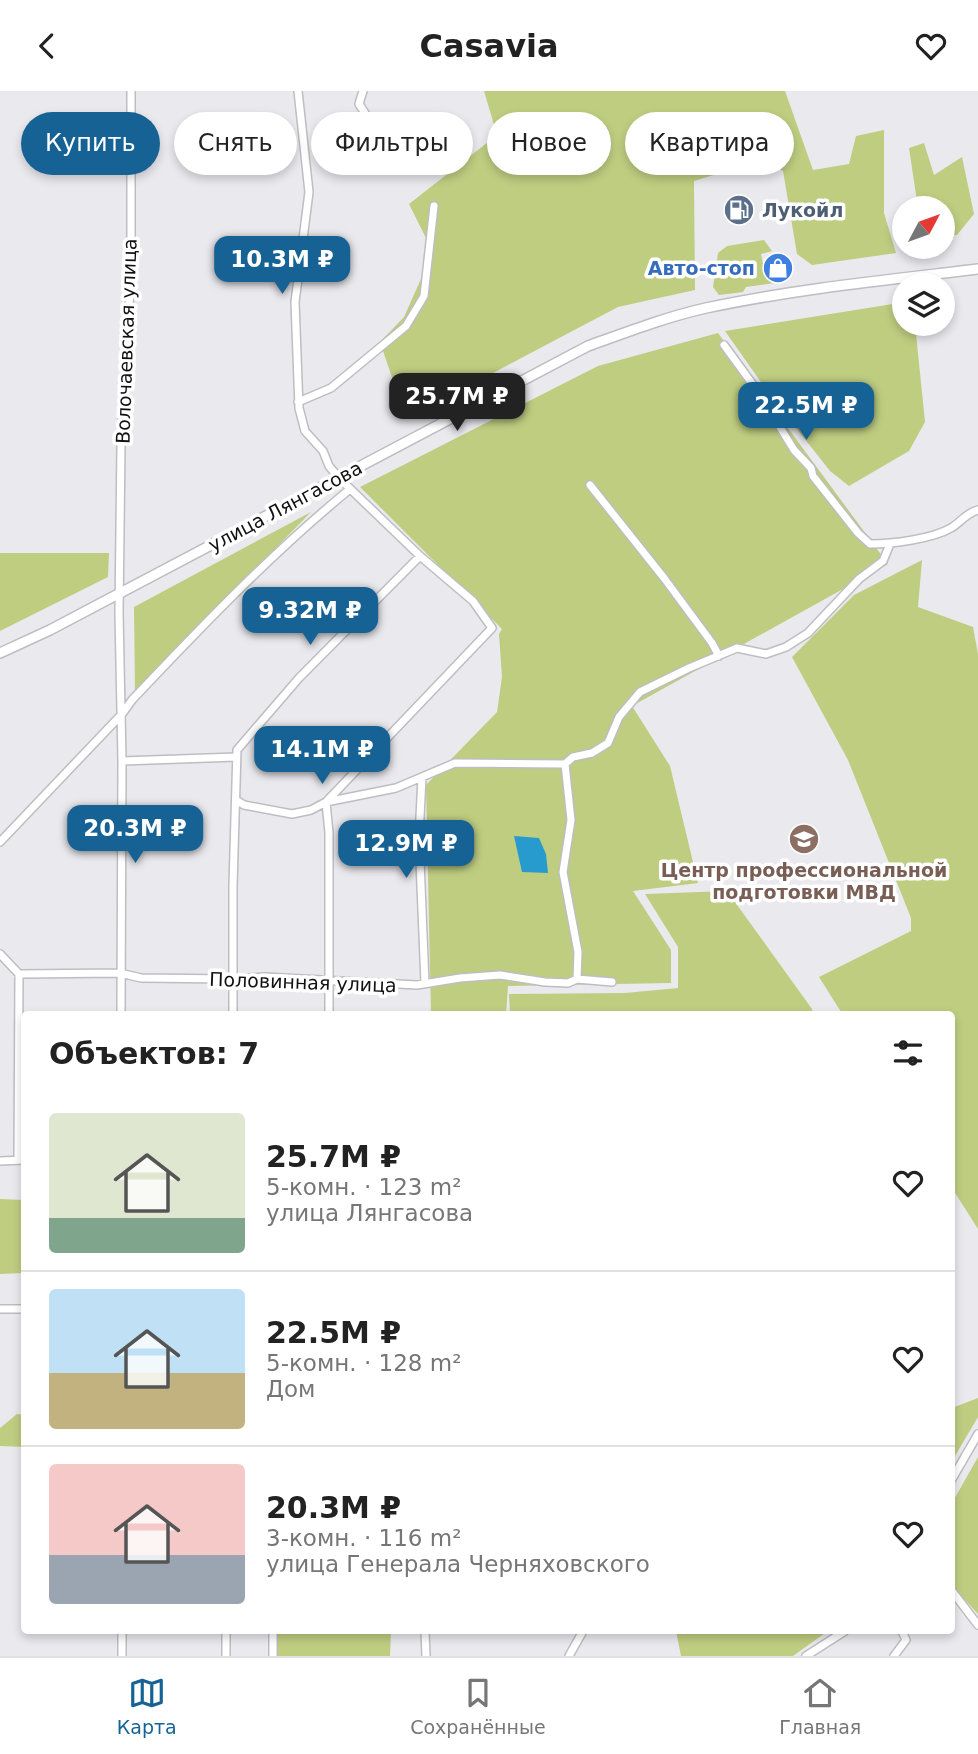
<!DOCTYPE html>
<html lang="ru">
<meta charset="utf-8">
<style>
body{margin:0;font-family:"DejaVu Sans",sans-serif;background:#f2f2f2;color:#222;height:100vh;display:flex;flex-direction:column;font-size:26px;white-space:nowrap}
*{box-sizing:border-box;margin:0}
p{font-size:23px;color:#767676}
.icon{flex:none;width:38px;height:38px;fill:none;stroke:currentColor;stroke-width:2;stroke-linecap:round;stroke-linejoin:round}
.map{position:relative;flex:1;overflow:hidden}
.sheet{position:absolute;left:21px;top:920px;width:934px;height:623px;display:flex;flex-direction:column;background:#fff;border-radius:7px;box-shadow:0 4px 10px #0003}
.sheet>*{flex:none}
.hud{position:absolute;left:21px;top:21px;width:936px;height:63px;display:flex;gap:14px}
.needle{width:46px;rotate:49deg}
.buttons{position:absolute;left:892px;top:105px;display:grid;gap:14px}
.buttons a{display:grid;place-items:center;width:63px;height:63px;border-radius:50%;background:#fff;box-shadow:0 4px 10px #0003;font-size:35px}
.price{position:absolute;translate:-50% -60px;padding:0 16px;border-radius:14px;background:#166295;color:#fff;font-size:23px;line-height:46px;filter:drop-shadow(0 2px 4px #0008)}
.price::after{content:'';position:absolute;left:50%;top:42px;width:21px;height:16px;margin-left:-10px;background:inherit;clip-path:polygon(0 0,100% 0,50% 100%)}
.price.selected{background:#222;color:#fff}
ul{padding:0;list-style:none}
li{display:flex;align-items:center;gap:21px;height:175px;padding:0 28px}
li+li{border-top:2px solid #e0e0e0}
li span{display:grid;place-items:center;flex:none;width:196px;height:140px;border-radius:7px;color:#555}
li>.icon{margin-inline-start:auto}
span .icon{width:84px;height:84px;fill:#fffc;stroke-width:1}
li b{font-size:30px}
h2{display:flex;justify-content:space-between;align-items:center;height:84px;padding:0 28px;font-size:30px}
.chip{padding:0 24px;border-radius:32px;background:#fff;box-shadow:0 4px 10px #0003;font-size:24px;line-height:63px}
.chip.selected{background:#166295;color:#fff}
header{display:flex;justify-content:space-between;align-items:center;height:91px;padding:0 28px;background:#fff;font-size:32px;font-weight:600}
.tab-bar{display:flex;justify-content:space-around;align-items:center;height:98px;border-top:2px solid #e0e0e0;background:#fff;font-size:19px;color:#767676}
.tab-bar a{display:grid;justify-items:center;gap:4px}
.tab-bar .selected{color:#166295}
.map>svg:first-child{display:block}
.green{fill:#bfcd81}
.water{fill:#279bce}
.lines{fill:none;stroke-linecap:round;stroke-linejoin:round}
.minor-casing{stroke:#bebdc2;stroke-width:10}
.major-casing{stroke:#bebdc2;stroke-width:12}
.minor{stroke:#fff;stroke-width:7}
.major{stroke:#fff;stroke-width:9}
.labels{text-anchor:middle;stroke-width:7;stroke-linejoin:round;paint-order:stroke}
.service-label{font-size:19px;font-weight:bold;fill:#4e5e75;stroke:#fff;text-anchor:start}
.shop-label{font-size:19px;font-weight:bold;fill:#366cbe;stroke:#fff;text-anchor:end}
.street-label{font-size:19px;fill:#111112;stroke:#fff}
.education-label{font-size:19px;font-weight:bold;fill:#785e54;stroke:#fff}
</style>
<header><svg class="icon" aria-label="back" viewBox="0 0 24 24"><path d="M15 5l-7 7 7 7"/></svg>Casavia<svg class="icon" aria-label="heart" viewBox="0 0 24 24"><path d="M12 20l-8-8c-3-5 5-10 8-4 3-6 11-1 8 4z"/></svg></header>
<div class="map">
<svg width="978" height="1565" viewBox="0 0 978 1565">
<rect width="100%" height="100%" fill="#eae9ee"/>
<path class="green" d="M484,0H785L813,79L849,73L856,45L884,39V122L896,162L812,174L797,163L783,80L763,69L694,90L695,199L618,216L406,328L380,251L404,226L433,161L409,113L497,44Z
M924,52L934,84L962,66L974,123L957,144H943V117H918L909,57Z
M764,149L772,160L761,163L765,183L783,180V186L775,192L746,196L743,201L719,204L713,196L718,162L727,155Z
M905,211V233H915L925,331L909,360L849,395L830,380L770,304L725,240Z
M718,242L888,473L632,615L670,675L698,792L633,800L671,859V892L508,895L506,924H431L426,694L497,621L502,586L499,543L502,538L360,396L598,275Z
M311,421L135,601L134,516Z
M0,462H109L108,486L0,540Z
M922,469L918,516L973,536L978,563V1138L952,1097V924H843L819,886L911,840V827L848,669L792,566L854,504Z
M727,800L812,918L813,924H510L509,903L625,902L678,897V856L645,803Z
M0,1108L24,1109V1182L0,1183Z
M978,1307V1326L952,1370V1317Z
M17,1323L24,1324V1356L0,1355V1337Z
M978,1366V1523L952,1495V1412Z
M276,1540H391L390,1565H276Z
M676,1540H828L793,1565H681Z"/>
<path class="water" d="M514,745L539,747L546,763L548,782L522,781Z"/>
<g class="lines">
<g class="minor-casing">
<path id="minor" d="M298,0L309,101L295,211L299,317L305,340L323,360L329,375L339,387L420,465L473,510L492,537L326,711L329,742V924
M363,0L359,13L387,56
M724,254L759,302L794,359L811,377L813,385L858,442L870,453C892,453 932,448 951,437C961,431 966,422 978,419
M298,311L331,297L406,235L424,205L434,115
M590,394L664,487L712,552L719,565
M122,670L236,666
M565,673L571,729L563,781L578,861L577,888
M422,686L419,746L425,892
M236,709L244,714L292,723L311,719L326,711L396,697L455,672L565,673L573,666L592,662L608,652L619,626L640,601L689,577L737,557L766,563L786,556L808,542L859,488L883,470L890,453
M0,751L122,623L132,609C202,535 272,462 350,398
M0,863L19,883L120,882L141,887L233,888L265,886L417,894L460,887L500,884L545,891L568,892L577,888L612,891
M121,924L122,670L119,522L121,354L131,182V0
M233,924V795L237,659L299,587L420,465
M18,1069L19,883
M0,1070L24,1069
M0,1218H24
M952,1388L978,1343
M952,1500L978,1534
M425,1540L426,1565
M122,1565V1540
M226,1565V1540
M273,1565V1540
M569,1565L583,1540
M806,1565L845,1540
M894,1565L906,1549L902,1540"/>
</g>
<g class="major-casing">
<path id="major" d="M0,562L50,539L588,255C627,241 666,226 706,217C796,198 887,189 978,178"/>
</g>
<use href="#minor" class="minor"/>
<use href="#major" class="major"/>
</g>
<defs>
<g id="fuel-disc" transform="scale(1.575)"><circle r="9.5" fill="#5c6f8a" stroke="#fff"/><path d="M-5.5-6h7V0h2V4h1.3V-2.5L3-4.5l.8-.8L6-3V5H2.5V1h-1V6h-7ZM-4.2-4.7v3.2H.2V-4.7Z" fill="#fff"/></g>
<g id="shop-disc" transform="scale(1.575)"><circle r="9.5" fill="#3f7fe0" stroke="#fff"/><path d="M-5-2.5h2.3a2.7 3.5 0 0 1 5.4 0H5L5.5 6h-11ZM-1.5-2.5h3a1.5 2.3 0 0 0-3 0Z" fill="#fff"/></g>
<g id="university-disc" transform="scale(1.575)"><circle r="9.5" fill="#8d6e63" stroke="#fff"/><path d="M0-5L7-2L0 1L-7-2ZM-4 1L0 2.5L4 1V4Q0 6-4 4Z" fill="#fff"/></g>
</defs>
<g fill-rule="evenodd">
<use href="#fuel-disc" x="739" y="119"/>
<use href="#shop-disc" x="778" y="177"/>
<use href="#university-disc" x="804" y="748"/>
</g>
<g class="labels">
<g class="service-label">
<text x="762" y="126">Лукойл</text>
</g>
<g class="shop-label">
<text x="755" y="184">Авто-стоп</text>
</g>
<g class="street-label">
<text transform="translate(126 250) rotate(-88)" y="7">Волочаевская улица</text>
<text transform="translate(285 415) rotate(-28)" y="7">улица Лянгасова</text>
<text transform="translate(303 891) rotate(2)" y="7">Половинная улица</text>
</g>
<g class="education-label">
<text x="804" y="786">Центр профессиональной<tspan x="804" dy="22">подготовки МВД</tspan></text>
</g>
</g>
</svg>
<div class="buttons">
<a><svg class="needle" viewBox="-14 -14 28 28"><path d="M0-13l5 13h-10z" fill="#e53935"/><path d="M0 13l5-13h-10z" fill="#767676"/></svg></a>
<a><svg class="icon" aria-label="layers" viewBox="0 0 24 24"><path d="M12 4l9 5-9 5-9-5zM3 14l9 5 9-5"/></svg></a>
</div>
<b class="price" style="left:282px;top:205px">10.3M ₽</b>
<b class="price selected" style="left:457px;top:342px">25.7M ₽</b>
<b class="price" style="left:806px;top:351px">22.5M ₽</b>
<b class="price" style="left:310px;top:556px">9.32M ₽</b>
<b class="price" style="left:322px;top:695px">14.1M ₽</b>
<b class="price" style="left:135px;top:774px">20.3M ₽</b>
<b class="price" style="left:406px;top:789px">12.9M ₽</b>
<div class="hud">
<a class="chip selected">Купить</a>
<a class="chip">Снять</a>
<a class="chip">Фильтры</a>
<a class="chip">Новое</a>
<a class="chip">Квартира</a>
</div>
<section class="sheet">
<h2>Объектов: 7<svg class="icon" aria-label="filters" viewBox="0 0 24 24"><path d="M4 7h16M4 17h16"/><circle cx="9" cy="7" r="2"/><circle cx="15" cy="17" r="2"/></svg></h2>
<ul>
<li><span style="background:linear-gradient(#dfe7d0 75%,#7fa58c 0)"><svg class="icon" aria-label="home" viewBox="0 0 24 24"><path d="M3 11l9-7 9 7M6 9v11h12V9"/></svg></span><div><b>25.7M ₽</b><p>5-комн. · 123 m²</p><p>улица Лянгасова</p></div><svg class="icon" aria-label="heart" viewBox="0 0 24 24"><path d="M12 20l-8-8c-3-5 5-10 8-4 3-6 11-1 8 4z"/></svg></li>
<li><span style="background:linear-gradient(#bfe0f5 60%,#c2b280 0)"><svg class="icon" aria-label="home" viewBox="0 0 24 24"><path d="M3 11l9-7 9 7M6 9v11h12V9"/></svg></span><div><b>22.5M ₽</b><p>5-комн. · 128 m²</p><p>Дом</p></div><svg class="icon" aria-label="heart" viewBox="0 0 24 24"><path d="M12 20l-8-8c-3-5 5-10 8-4 3-6 11-1 8 4z"/></svg></li>
<li><span style="background:linear-gradient(#f6c9c9 65%,#9aa5b1 0)"><svg class="icon" aria-label="home" viewBox="0 0 24 24"><path d="M3 11l9-7 9 7M6 9v11h12V9"/></svg></span><div><b>20.3M ₽</b><p>3-комн. · 116 m²</p><p>улица Генерала Черняховского</p></div><svg class="icon" aria-label="heart" viewBox="0 0 24 24"><path d="M12 20l-8-8c-3-5 5-10 8-4 3-6 11-1 8 4z"/></svg></li>
</ul>
</section>
</div>
<nav class="tab-bar">
<a class="selected"><svg class="icon" aria-label="map" viewBox="0 0 24 24"><path d="M3 6l6-2 6 2 6-2v14l-6 2-6-2-6 2zM9 4v14M15 6v14"/></svg>Карта</a>
<a><svg class="icon" aria-label="saved" viewBox="0 0 24 24"><path d="M7 4h10v16l-5-4-5 4z"/></svg>Сохранённые</a>
<a><svg class="icon" aria-label="home" viewBox="0 0 24 24"><path d="M3 11l9-7 9 7M6 9v11h12V9"/></svg>Главная</a>
</nav>
